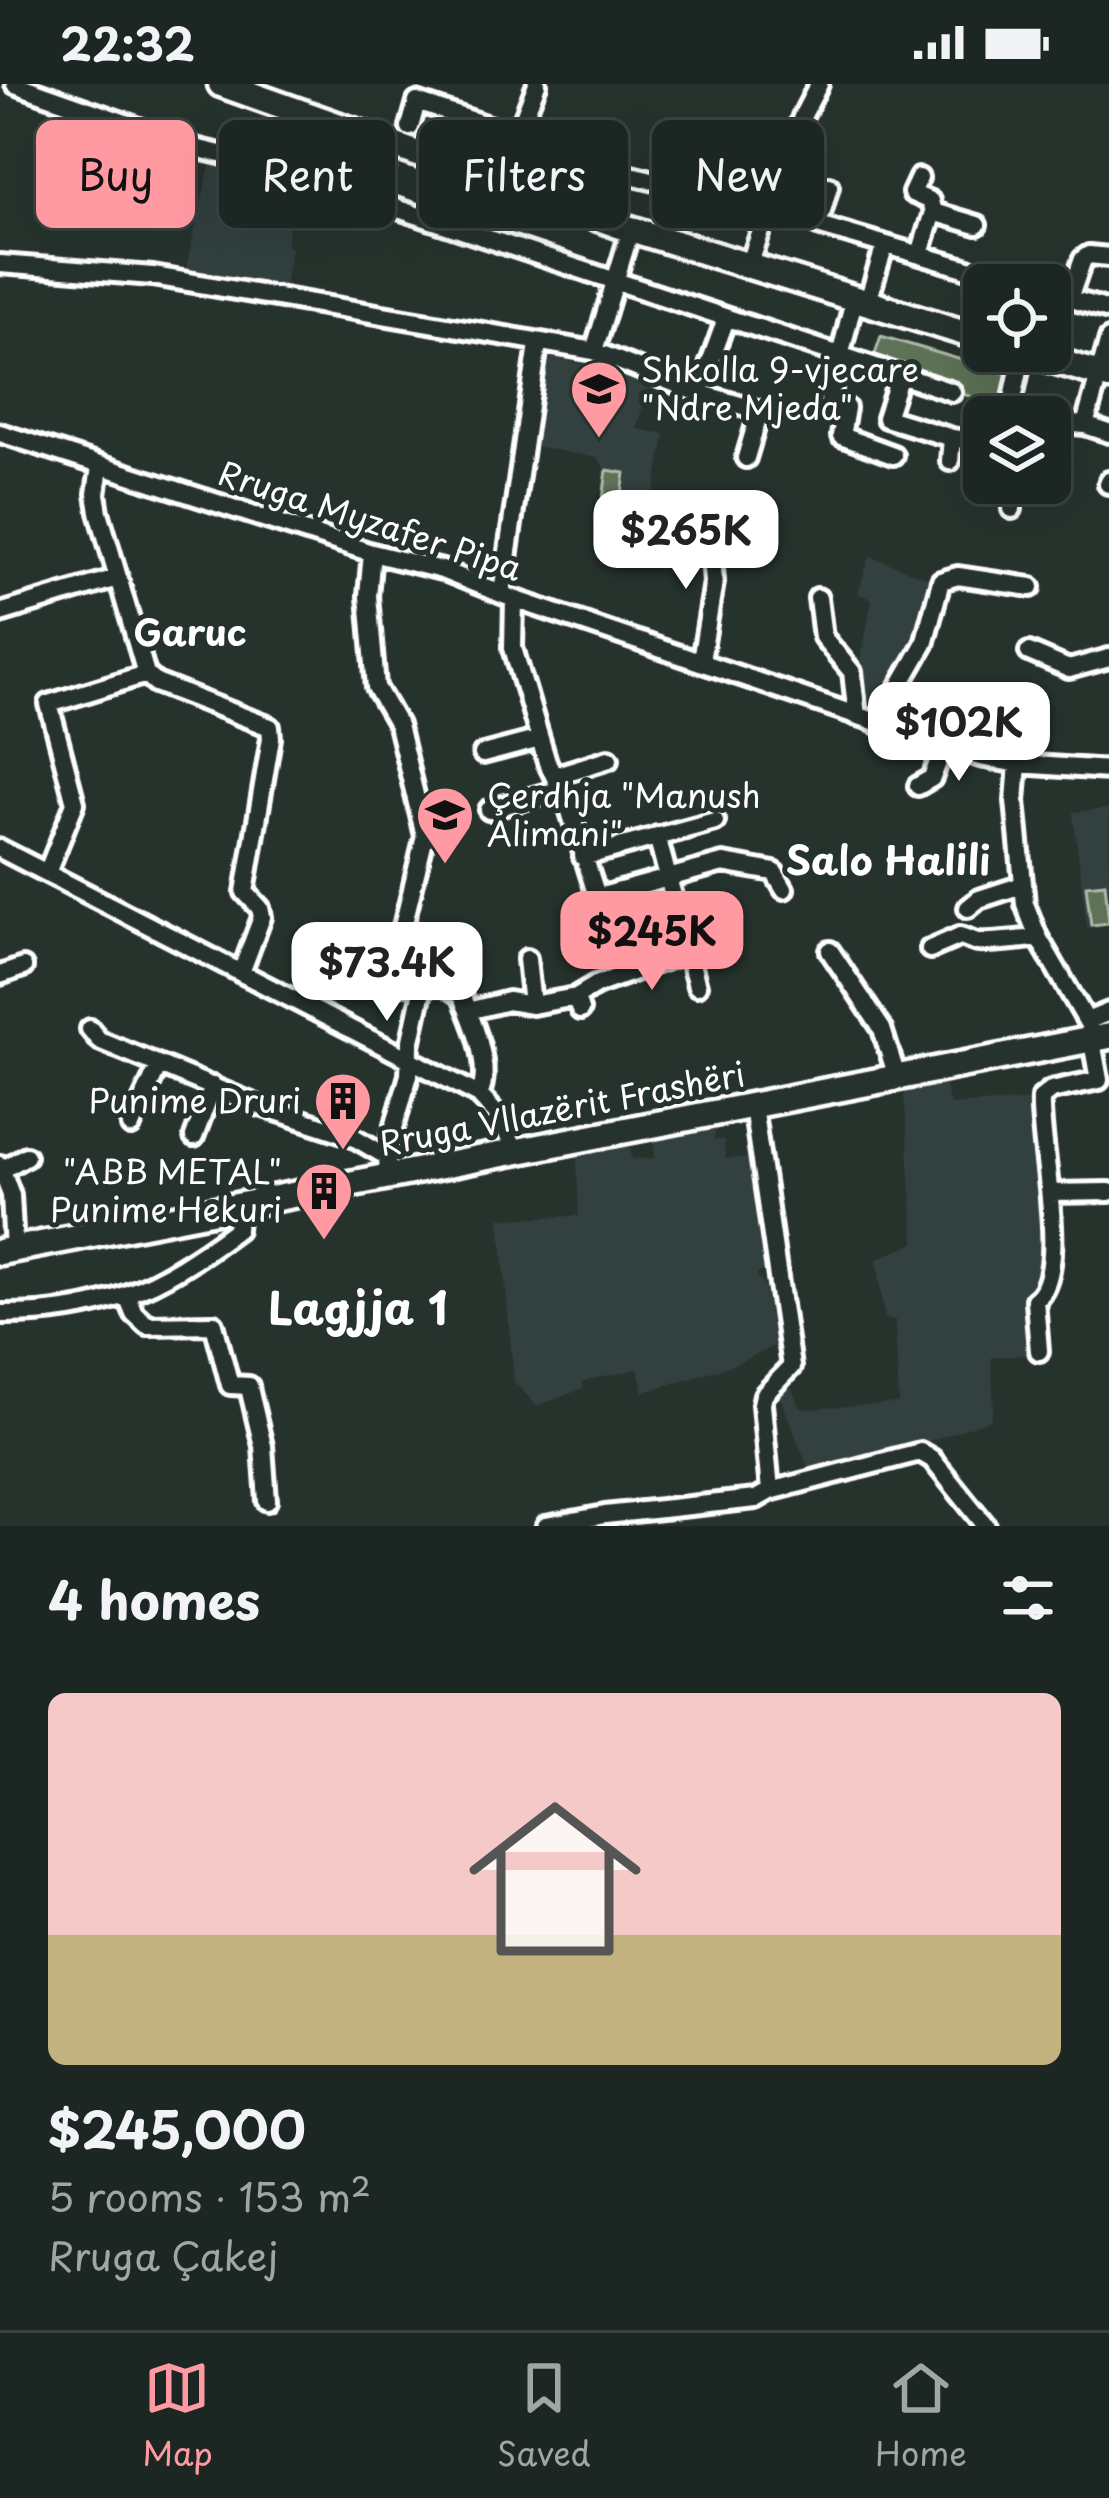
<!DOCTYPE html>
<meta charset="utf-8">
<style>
body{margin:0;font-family:"Playpen Sans",sans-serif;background:#29322f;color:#f1f3f6;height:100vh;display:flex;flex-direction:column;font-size:45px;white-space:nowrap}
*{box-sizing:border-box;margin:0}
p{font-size:39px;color:#a0a5a5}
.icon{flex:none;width:66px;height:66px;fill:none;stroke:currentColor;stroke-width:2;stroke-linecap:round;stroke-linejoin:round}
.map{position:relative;height:1442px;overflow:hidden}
.sheet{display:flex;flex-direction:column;background:#1c2622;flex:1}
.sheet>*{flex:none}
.top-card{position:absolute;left:36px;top:36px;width:1038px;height:108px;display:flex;gap:24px}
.tools{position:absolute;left:963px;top:180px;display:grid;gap:24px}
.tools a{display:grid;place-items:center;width:108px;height:108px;border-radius:18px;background:#1c2622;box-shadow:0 12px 48px #0002,0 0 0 3px #3a4340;font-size:60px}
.price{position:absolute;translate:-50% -102px;padding:0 27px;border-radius:24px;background:#fff;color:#222;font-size:39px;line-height:78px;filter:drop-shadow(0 3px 6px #0008)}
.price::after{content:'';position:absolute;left:50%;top:72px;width:36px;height:27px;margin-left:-18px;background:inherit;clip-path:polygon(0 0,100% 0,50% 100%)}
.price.active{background:#ff9aa2;color:#111}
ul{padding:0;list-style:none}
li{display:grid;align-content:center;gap:24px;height:636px;padding:0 48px}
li+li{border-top:3px solid #3a4340}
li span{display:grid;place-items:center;height:372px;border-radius:18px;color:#555}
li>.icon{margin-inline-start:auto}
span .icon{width:216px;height:216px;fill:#fffc;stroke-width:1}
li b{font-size:51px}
h2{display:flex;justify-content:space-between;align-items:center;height:144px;padding:0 48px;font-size:51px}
.tag{padding:0 42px;border-radius:18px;background:#1c2622;box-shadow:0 12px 48px #0002,0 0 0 3px #3a4340;font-size:42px;line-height:108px}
.tag.active{background:#ff9aa2;color:#111}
.status{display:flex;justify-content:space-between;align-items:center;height:84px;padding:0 60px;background:#1c2622;direction:ltr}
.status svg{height:33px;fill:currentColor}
.tabs{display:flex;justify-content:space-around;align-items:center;height:168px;border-top:3px solid #3a4340;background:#1c2622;font-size:33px;color:#a0a5a5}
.tabs a{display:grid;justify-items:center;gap:6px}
.tabs .active{color:#ff9aa2}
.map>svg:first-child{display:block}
.built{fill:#334140}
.green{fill:#5d7256;stroke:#aeb8aa;stroke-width:3}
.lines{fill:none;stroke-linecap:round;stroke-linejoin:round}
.minor-casing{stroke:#fff;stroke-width:26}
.secondary-casing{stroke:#fff;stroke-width:33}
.primary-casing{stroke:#fff;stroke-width:33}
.minor{stroke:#26332d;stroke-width:16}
.secondary{stroke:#26332d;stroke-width:24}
.primary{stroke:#26332d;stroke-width:24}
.labels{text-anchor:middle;stroke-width:10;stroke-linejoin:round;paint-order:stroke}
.poi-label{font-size:33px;fill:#fff;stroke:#26332d;text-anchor:start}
.street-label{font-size:33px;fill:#fff;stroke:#26332d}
.neighbourhood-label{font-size:36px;font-weight:bold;fill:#fff;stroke:#26332d}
.quarter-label{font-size:39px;font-weight:bold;fill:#fff;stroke:#26332d}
.district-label{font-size:45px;font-weight:bold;fill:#fff;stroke:#26332d}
</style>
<div class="status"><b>22:32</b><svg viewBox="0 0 49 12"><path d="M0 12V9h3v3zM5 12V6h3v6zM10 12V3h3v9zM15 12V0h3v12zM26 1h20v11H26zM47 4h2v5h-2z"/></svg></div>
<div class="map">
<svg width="1109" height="1442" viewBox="0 0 1109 1442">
<rect width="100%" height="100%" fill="#26332d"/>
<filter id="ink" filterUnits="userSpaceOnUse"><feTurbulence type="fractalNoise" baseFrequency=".00833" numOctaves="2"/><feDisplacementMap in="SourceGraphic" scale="24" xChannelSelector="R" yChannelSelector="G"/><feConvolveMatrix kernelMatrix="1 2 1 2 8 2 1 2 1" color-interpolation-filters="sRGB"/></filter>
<g filter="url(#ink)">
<path class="built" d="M212,73L305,93L301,115L291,127L286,162L291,163L284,206L185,188Z
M546,272L651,296L636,345L665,350L648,446L599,440L605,385L598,374L532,362Z
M870,472L937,498L925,545L885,623L859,612L857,598L872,515L858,509Z
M1109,725V840L1087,844L1073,728Z
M944,1000L950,1021L1037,1016L1046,1128L1038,1130L1041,1201L1029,1202L1033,1255L1029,1256L1030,1271L991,1273L994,1325L990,1336L929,1357L809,1385L776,1303L788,1298L801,1324L807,1325L899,1320L895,1236L885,1235L877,1175L915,1159L904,1009Z
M717,1043L713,1056H724L725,1075L750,1074L765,1174L762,1188L756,1190L765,1203L774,1262L738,1279L644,1308L638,1285L589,1296L582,1299L584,1304L537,1322L514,1298L500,1134L579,1132L577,1072L630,1063L632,1075L655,1074L654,1055Z"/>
<path class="green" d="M881,252L1012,291L1004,323L871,281Z
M607,386L625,389L620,425L602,423Z
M1105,799L1109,839L1091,841L1086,801Z"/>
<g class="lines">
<g class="minor-casing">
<path id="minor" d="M15,0L199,65L321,94L371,116L900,291
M410,43L417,18L590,76L595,72L613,77L614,87L689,105L722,104L729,92
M383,88L393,61
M919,94L912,109L930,117L933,128
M498,99L537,0
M829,102L818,141L1023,201
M933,128L977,141
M596,133L614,87
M920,170L933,128
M0,180L153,192L594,267L699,309L760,327L746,374
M748,184L802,33L819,0
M1050,209L1109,226
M1069,215L1083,175L1089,171L1109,173
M854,216L829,316L846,324L841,352L893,371
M867,220L885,161
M594,267L631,145
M952,308L900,291L886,334L952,354L984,359
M699,309L726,235
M1010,325L1035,333
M1009,333L1023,267
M1050,338L1085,341L1109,349
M1085,341L1109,255
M0,349L372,469L442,486L514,515L980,673L1018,680L1109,686
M950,377L952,354
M100,383L96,410L99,428L146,590L156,599L270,643L271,654L245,808L260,824L262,833L241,889
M1011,399L1012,425
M1108,400L1109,397
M372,469L368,512L376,603L398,641L425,752L393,884L403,900L444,901L461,911C473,937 493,985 479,1011
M502,509L538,260
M818,514L823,553L852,588L857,632
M514,515L513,564L547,678L567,718L622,891
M0,529L117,494
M1029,568L1069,585L1109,574
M701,577L714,498L710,443
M878,640L924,560L941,497L958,492L1031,503
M483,670L540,655
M1018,680L1015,717L1025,820L1038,853L1089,941L1099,996
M554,692L609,675
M918,702L932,694L945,660
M489,726L554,707L561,702
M657,752L697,902
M0,765L479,1011L502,1036L514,1068
M583,773L715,737
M47,789L75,719L49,620L146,590
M595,814L723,779L774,788L784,805
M968,824L979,815L1022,801
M344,863L374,877H393
M930,865L960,852C966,853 972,857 978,858C984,859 1032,855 1038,853
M830,867L882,945L897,993
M527,875L532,921
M0,891L23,883
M580,926L576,913L596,901L690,867
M468,927L508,917L532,921L576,913
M1087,937L1109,928
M90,945L99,956L254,1020L352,1052L386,1072
M753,1022L791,1283L764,1311L762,1320L770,1407
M131,1042L159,981
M194,1053L213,1002
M0,1081L11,1111L14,1166
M388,1082L386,1072L409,991L410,961L423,902
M2,1086L26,1072
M1050,1109L1109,1108
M127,1212L134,1229L147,1241L214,1240L230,1301L249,1302L250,1308L263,1362L267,1417
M0,1230C101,1231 157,1205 237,1145L239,1122
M1039,1267L1035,1216C1072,1189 1038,1059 1041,1014L1051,1006L1099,996
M546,1442L605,1431L756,1415L770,1407L920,1368L932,1375L986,1442"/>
</g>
<g class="secondary-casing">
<path id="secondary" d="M0,1168L1109,952"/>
</g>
<g class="primary-casing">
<path id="primary" d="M221,0L618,141L984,255
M1023,267L1109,293"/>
</g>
<use href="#minor" class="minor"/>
<use href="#secondary" class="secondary"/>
<use href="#primary" class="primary"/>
</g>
</g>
<defs>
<g id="school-pin" transform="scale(3)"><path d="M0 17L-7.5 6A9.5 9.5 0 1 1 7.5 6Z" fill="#ff9aa2" stroke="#26332d"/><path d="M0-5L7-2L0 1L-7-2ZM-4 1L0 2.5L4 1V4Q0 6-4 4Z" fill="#111"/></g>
<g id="building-pin" transform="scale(3)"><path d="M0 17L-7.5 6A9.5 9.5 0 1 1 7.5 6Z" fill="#ff9aa2" stroke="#26332d"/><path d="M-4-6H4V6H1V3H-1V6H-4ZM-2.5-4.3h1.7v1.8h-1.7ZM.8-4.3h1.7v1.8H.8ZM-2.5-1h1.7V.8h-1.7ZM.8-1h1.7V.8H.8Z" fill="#111"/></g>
</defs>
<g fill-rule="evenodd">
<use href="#school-pin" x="599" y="305"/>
<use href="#school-pin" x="445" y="731"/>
<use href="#building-pin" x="343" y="1017"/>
<use href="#building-pin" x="324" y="1107"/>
</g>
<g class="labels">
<g class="poi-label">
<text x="641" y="298">Shkolla 9-vjecare<tspan x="641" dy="38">"Ndre Mjeda"</tspan></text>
<text x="487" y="724">Çerdhja "Manush<tspan x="487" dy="38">Alimani"</tspan></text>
<text x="301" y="1029" text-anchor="end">Punime Druri</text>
<text x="282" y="1100" text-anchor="end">"ABB METAL"<tspan x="282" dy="38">Punime Hekuri</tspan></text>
</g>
<g class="street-label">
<text transform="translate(370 437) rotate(18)" y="12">Rruga Myzafer Pipa</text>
<text transform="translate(562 1025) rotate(-11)" y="12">Rruga Vllazërit Frashëri</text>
</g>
<g class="neighbourhood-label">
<text x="190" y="562">Garuc</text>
</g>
<g class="quarter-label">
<text x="888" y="791">Salo Halili</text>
</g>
<g class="district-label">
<text x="358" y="1241">Lagjja 1</text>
</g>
</g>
</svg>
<div class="tools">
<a><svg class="icon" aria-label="locate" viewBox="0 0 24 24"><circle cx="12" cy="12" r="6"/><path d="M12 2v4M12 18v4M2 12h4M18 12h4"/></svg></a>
<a><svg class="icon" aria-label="layers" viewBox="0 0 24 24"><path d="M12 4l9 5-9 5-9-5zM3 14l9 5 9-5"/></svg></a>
</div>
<b class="price" style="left:686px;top:508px">$265K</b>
<b class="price" style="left:959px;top:700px">$102K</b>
<b class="price active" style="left:652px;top:909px">$245K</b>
<b class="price" style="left:387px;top:940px">$73.4K</b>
<div class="top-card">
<a class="tag active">Buy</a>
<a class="tag">Rent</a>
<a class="tag">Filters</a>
<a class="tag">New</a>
</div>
</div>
<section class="sheet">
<h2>4 homes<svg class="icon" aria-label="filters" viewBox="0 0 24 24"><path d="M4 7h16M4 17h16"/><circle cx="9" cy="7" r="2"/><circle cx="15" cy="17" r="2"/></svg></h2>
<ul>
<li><span style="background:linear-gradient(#f6c9c9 65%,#c2b280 0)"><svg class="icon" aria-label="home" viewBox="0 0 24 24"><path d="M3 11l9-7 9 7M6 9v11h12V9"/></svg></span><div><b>$245,000</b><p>5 rooms · 153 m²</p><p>Rruga Çakej</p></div></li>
</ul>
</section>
<nav class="tabs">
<a class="active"><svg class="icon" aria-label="map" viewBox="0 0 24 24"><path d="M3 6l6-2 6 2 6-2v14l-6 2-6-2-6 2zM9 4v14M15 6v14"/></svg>Map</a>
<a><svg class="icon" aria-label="saved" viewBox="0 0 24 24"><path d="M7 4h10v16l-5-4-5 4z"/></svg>Saved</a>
<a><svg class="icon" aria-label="home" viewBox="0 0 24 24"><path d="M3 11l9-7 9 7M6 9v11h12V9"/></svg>Home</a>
</nav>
